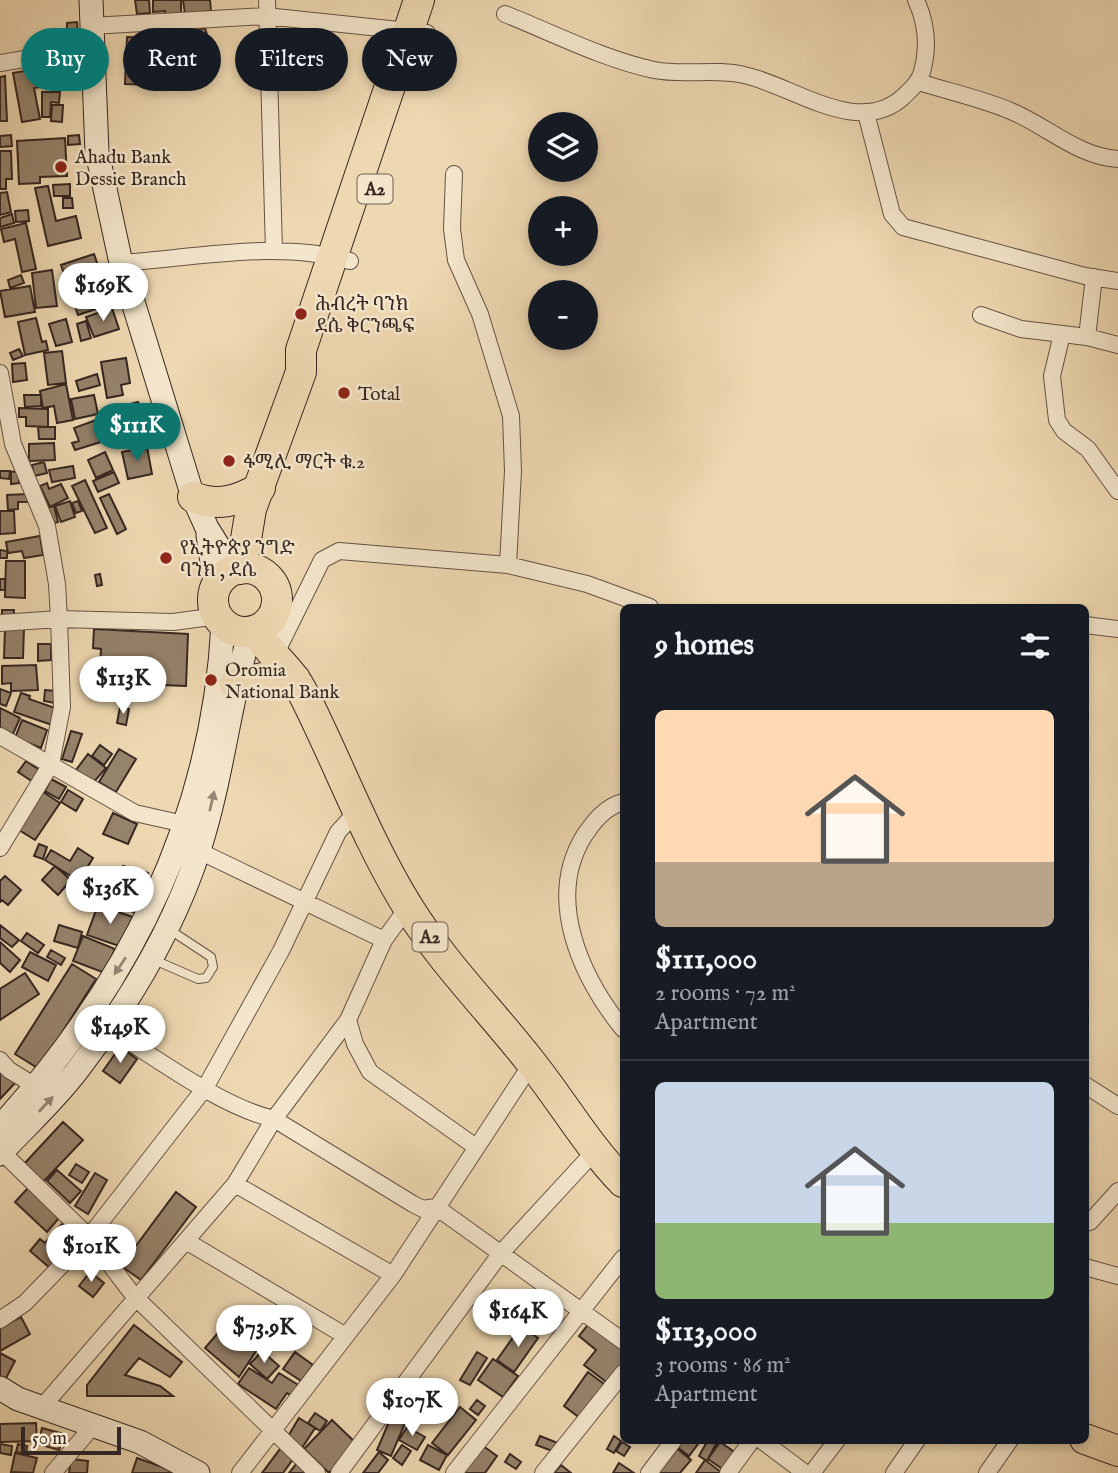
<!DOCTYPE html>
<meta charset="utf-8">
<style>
body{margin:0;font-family:"IM FELL English","Noto Serif Ethiopic",serif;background:#242831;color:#f1f3f6;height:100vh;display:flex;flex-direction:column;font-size:26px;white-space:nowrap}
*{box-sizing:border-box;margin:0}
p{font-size:23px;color:#9ea1a6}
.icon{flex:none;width:38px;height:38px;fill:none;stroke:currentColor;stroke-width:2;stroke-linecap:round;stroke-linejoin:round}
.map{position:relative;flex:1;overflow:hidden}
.side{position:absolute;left:620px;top:604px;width:469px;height:840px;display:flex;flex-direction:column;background:#171b24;border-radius:10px;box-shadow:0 4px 10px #0003}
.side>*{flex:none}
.top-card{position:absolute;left:21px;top:28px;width:494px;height:63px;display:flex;gap:14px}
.controls{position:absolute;left:528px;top:112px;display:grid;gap:14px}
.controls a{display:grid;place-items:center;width:70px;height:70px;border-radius:50%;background:#171b24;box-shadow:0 4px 10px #0003;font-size:35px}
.scale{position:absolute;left:21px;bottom:18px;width:100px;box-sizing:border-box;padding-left:7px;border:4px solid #362722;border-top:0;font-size:19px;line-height:24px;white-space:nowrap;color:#362722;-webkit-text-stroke:5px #f4e6cc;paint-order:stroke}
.price{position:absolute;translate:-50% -60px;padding:0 16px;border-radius:24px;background:#fff;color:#222;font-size:23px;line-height:46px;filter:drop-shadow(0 2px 4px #0008)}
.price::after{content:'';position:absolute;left:50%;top:42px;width:21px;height:16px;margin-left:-10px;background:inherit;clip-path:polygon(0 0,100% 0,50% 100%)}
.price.selected{background:#0f766e;color:#fff}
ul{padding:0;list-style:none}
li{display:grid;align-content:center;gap:14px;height:371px;padding:0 35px}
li+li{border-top:2px solid #363941}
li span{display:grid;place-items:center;height:217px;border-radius:10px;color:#555}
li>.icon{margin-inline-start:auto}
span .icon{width:126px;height:126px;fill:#fffc;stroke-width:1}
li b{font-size:30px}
h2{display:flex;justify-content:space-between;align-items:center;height:84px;padding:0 35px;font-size:30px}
.chip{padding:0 24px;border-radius:32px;background:#171b24;box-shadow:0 4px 10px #0003;font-size:24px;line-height:63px}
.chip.selected{background:#0f766e;color:#fff}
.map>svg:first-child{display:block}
.building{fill:#96836c;stroke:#362722;stroke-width:2}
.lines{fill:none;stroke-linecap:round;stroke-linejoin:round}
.lane-casing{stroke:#645346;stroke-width:10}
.street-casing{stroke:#645346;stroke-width:18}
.secondary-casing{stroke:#362722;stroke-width:25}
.highway-casing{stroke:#362722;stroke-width:32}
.lane{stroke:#f4e6cc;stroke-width:8}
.street{stroke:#f4e6cc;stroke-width:16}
.secondary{stroke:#f4e6cc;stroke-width:23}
.highway{stroke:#eed8b1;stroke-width:30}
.oneway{fill:#958677}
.poi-dot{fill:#8f2418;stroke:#f4e6cc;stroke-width:2.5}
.labels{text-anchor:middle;stroke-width:5;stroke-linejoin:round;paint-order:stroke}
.shield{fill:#f4e6cc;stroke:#6f6055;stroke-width:2}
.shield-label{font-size:18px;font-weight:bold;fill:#362722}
.poi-label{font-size:19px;fill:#362722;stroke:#f4e6cc;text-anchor:start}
</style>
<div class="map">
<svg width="1118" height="1473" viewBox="0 0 1118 1473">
<rect width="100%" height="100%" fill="#eed8b1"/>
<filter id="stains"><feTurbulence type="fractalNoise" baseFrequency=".00286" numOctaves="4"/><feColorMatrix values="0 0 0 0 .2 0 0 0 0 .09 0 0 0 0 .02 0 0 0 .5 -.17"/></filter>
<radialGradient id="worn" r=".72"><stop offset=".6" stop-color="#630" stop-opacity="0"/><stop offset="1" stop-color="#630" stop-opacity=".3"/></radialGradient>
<path class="building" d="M135,0H149L150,13L137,14Z
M153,0H181V16L165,17V11L153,12Z
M183,0H210L211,11L185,14Z
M77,22L78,35L67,36V23Z
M205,28L208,38L193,42L191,32Z
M77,35L79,44L40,52L38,43Z
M127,37L152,38L151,85L125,84Z
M57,65L61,84L34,88L40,119L22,122L13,73Z
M5,76L7,121H0V77Z
M42,92H60L59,103L51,102L50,117H42Z
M52,105H63L62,122L51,121Z
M11,135L12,146L0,147V136Z
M79,135L80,144L68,145V136Z
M65,138L67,176L40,177V183L19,184L17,141Z
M0,151H11L12,179H6V189H0Z
M70,184V196H54L53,185Z
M48,186L56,221L76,216L81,238L48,246L35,188Z
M7,192L11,212L0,215V193Z
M63,198H72L73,208H63Z
M28,210L29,221L16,222L15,211Z
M12,214L14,223L0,227V218Z
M26,223L36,269L22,272L15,239L4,242L1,229Z
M94,254L111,304L78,315L61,265Z
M52,270L57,306L36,308L32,273Z
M21,275L24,283L10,288L8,280Z
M30,286L35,312L5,317L0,291Z
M112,308L119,329L94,337L86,317Z
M36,318L42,342L46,341L48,350L25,355L18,322Z
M66,319L72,342L56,346L49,324Z
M86,321L91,338L81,341L77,324Z
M19,349L23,356L13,360L10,353Z
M62,351L66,383L48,385L44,353Z
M126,358L130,383L121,385L123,395L107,398L101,362Z
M25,363L27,380L13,382L12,364Z
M97,374L100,385L79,391L76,381Z
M66,384L73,420L57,423L54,406L43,408L40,391Z
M24,395H41V406L25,407Z
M94,395L98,414L75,419L71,399Z
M138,402L147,433L117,441L108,410Z
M19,408L48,409V427L26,426V417H19Z
M96,420L104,441L75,450L72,443L79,441L74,428Z
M38,427H55V439H39Z
M54,443L55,460L29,461V444Z
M147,447L152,474L128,479L122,452Z
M105,452L113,470L96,478L88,460Z
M44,462L47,473L34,476L32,465Z
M73,466L75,478L52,482L49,470Z
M0,471H10L9,479L0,478Z
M19,471V483L11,484V472Z
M114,472L119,483L98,492L93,481Z
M85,480L107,528L95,533L72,486Z
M47,483L49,489L61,484L68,498L50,507L40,486Z
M28,494L29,502H18V509L8,510L7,495Z
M109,494L126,529L117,534L100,498Z
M70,501L75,517L61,522L55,506Z
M78,501L82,511L76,513L72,503Z
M54,506L58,522L50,524L46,508Z
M0,511H14L15,533L0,534Z
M40,536L43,555L24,558L22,551L8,553L6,542Z
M0,550L7,551V558H0Z
M6,561H25V598L5,597Z
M100,574L102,585L97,586L95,575Z
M0,579H5V590H0Z
M2,610H14V619H2Z
M5,628H24L23,658H4Z
M94,629L188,634L186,686L131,684L132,669L100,668L101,649L93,648Z
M38,644H51V660L38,661Z
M36,665L38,690L11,691V683L2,684V666Z
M0,689L11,693L6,706L0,704Z
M45,690L56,691L55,703L44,701Z
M21,693L30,696L29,699L58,709L52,725L14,712Z
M120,707L129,709L126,725L117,723Z
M0,708L20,718L13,734L0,728Z
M22,720L47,730L41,748L15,738Z
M71,731L82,734L72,762L62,759Z
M100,745L112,754L104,765L92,756Z
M119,749L136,759L116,792L99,782Z
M88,754L106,768L93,783L76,770Z
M26,761L41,771L33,782L18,772Z
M51,779L66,787L59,799L45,791Z
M68,790L83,799L76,811L61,802Z
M43,792L60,803L35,840L19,830Z
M113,813L137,824L128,844L103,834Z
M39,844L47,847L43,859L34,856Z
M78,848L93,858L79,881L45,860L51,850L70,861Z
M55,866L71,880L58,895L42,880Z
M123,866L148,873L137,913L111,905Z
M5,876L21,890L8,905L2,900L0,902V881Z
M98,905L133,917L122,947L87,935Z
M0,925L19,940L12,947L0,938Z
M59,925L82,932L78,948L54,941Z
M27,933L44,945L38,953L21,941Z
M83,936L115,949L105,973L73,961Z
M0,942L20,960L10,972L0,963Z
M51,950L65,958L61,965L47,957Z
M30,952L56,965L48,981L22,967Z
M72,964L96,979L39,1069L15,1054Z
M25,973L39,994L0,1020V989Z
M134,1015L148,1023L143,1033L128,1025Z
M120,1047L137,1059L120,1083L103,1071Z
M0,1067L16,1082L0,1099Z
M63,1122L83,1140L42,1183L23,1165Z
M76,1164L89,1172L82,1183L69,1175Z
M57,1170L81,1191L70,1203L47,1181Z
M95,1173L107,1180L88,1214L75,1206Z
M28,1188L59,1218L47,1232L15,1202Z
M176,1192L196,1207L141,1280L121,1266Z
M63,1223L78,1237L50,1268L30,1251L40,1239L45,1243Z
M90,1272L104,1283L93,1297L79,1286Z
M236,1312L253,1326L244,1336L258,1348L239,1377L205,1348Z
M21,1317L30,1334L0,1351V1328Z
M591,1321L623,1347V1367L609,1384L584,1365L596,1350L579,1336Z
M134,1325L182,1362L170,1377L139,1358L125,1375L160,1386L173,1396H87V1385Z
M521,1326L538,1338L514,1372L497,1360Z
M262,1351L279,1366L267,1379L250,1364Z
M295,1352L313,1365L301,1381L283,1369Z
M477,1352L487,1358L470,1385L460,1380Z
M0,1353L15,1361L5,1380L0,1377Z
M493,1359L518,1376L503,1397L478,1380Z
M249,1368L272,1383L279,1373L300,1386L293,1397L287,1393L276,1409L238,1384Z
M588,1372L604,1384L580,1418L564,1406Z
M414,1385L432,1395L425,1406L408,1395Z
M400,1396L423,1406L414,1426L405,1423L391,1456L377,1450Z
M477,1400L485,1406L478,1415L470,1409Z
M460,1407L476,1420L448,1455L432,1443Z
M315,1413L327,1421L320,1431L308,1423Z
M299,1418L315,1428L302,1448L287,1438Z
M332,1420L357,1444L329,1473L304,1449Z
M36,1423L37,1441L0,1442V1424Z
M407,1427L425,1437L417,1450L399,1440Z
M42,1428L64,1434L59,1450L38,1444Z
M540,1436L558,1443L555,1452L536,1445Z
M614,1436L621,1441L614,1453L607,1449Z
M678,1440H701L689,1456L674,1445Z
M708,1440H718L707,1461L699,1456Z
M622,1442L630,1447L624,1456L616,1451Z
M720,1442L736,1453L724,1470L708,1459Z
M479,1443L497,1456L485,1473H457Z
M0,1444L12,1446L11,1455L0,1453Z
M18,1444L27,1446L26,1454L16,1452Z
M283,1445L296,1455L283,1473H262Z
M402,1445L411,1451L402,1465L393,1458Z
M428,1445L447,1455L439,1470L420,1460Z
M674,1446L691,1460L680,1473H655Z
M379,1452L388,1460L378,1473H363Z
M15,1453L37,1458L33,1473L11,1472Z
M510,1454L521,1462L516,1469L505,1462Z
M137,1458L171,1470L170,1473H132Z
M71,1459L88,1461L87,1473H69Z
M705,1460L721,1472L720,1473H696Z
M297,1463L309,1473H289Z
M619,1463L634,1473H613Z
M561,1465L571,1473H554Z"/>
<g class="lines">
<g class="lane-casing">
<path id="lane" d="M152,959L198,979L206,978L213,967L211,957L170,930"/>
</g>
<g class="street-casing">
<path id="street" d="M267,0L274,251
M505,14C553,33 603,59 654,70C684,76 715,68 744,75C792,85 858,138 903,97C911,89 918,84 922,72C929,47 927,24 916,0
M91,26L266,16L427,33
M0,63L90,48
M919,82C950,92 984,99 1013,112C1048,127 1079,157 1118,159
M866,113L892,214L903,227L1085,276L1118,281
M454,174L452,229L456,260L480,314L511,416L513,471L508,565
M121,263C194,258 278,240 350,261
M981,315L1021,329L1087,337L1118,345
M1062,334L1052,376L1057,420L1064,431L1088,449L1118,491
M1087,337L1094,277
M0,373L13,444L47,526L57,584L59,619L0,623
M1085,625L1118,629
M280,645L322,560L339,551L508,565L587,584L650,607
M0,736L135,813L184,824
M623,802C605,807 594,821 584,836C545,899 581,977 623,1029
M0,848L51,764L62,707L59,619L173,622L218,616
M199,851L384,940
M348,1020L355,1044L370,1072L476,1147
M108,1028C155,1057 221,1107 274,1119L413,1204L423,1209L436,1207L623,1341
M0,1060L9,1070L37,1087
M1085,1085L1118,1106
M2,1152L89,1237L134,1296L317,1473
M235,1184L393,1275
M1085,1223L1090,1222L1118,1191
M186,1241L344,1335
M1085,1267L1118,1276
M0,1320L25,1303L89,1237L205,1088L281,951L338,832L357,811
M43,1406L235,1184L274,1119L348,1020L384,940L408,907
M761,1440L805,1473
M53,1473L92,1427
M240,1473L393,1275L532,1063
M339,1473L501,1253L594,1152
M454,1473L623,1258
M543,1473L623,1373
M649,1473L674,1440
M728,1473L752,1440
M812,1473L837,1440
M894,1473L917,1440
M987,1473L1010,1440"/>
</g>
<g class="secondary-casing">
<path id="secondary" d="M91,0L97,152L121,263L193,497L207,528L234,571
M208,535L216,589
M0,1127C130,984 213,819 223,624
M0,1154C26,1126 56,1099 79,1068C129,1003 174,927 199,850C222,779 229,704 250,632
M0,1388L18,1399L140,1442L198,1473"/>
</g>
<g class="highway-casing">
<path id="highway" d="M193,497C218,507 237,501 260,488
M213 600a32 32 0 1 1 64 0a32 32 0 1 1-64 0Z
M241,569L251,509L301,372V350L419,0
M256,630C268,654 291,668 303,693C339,764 366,839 408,907C442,962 490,1010 530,1061C562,1101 587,1145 623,1182
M235,684L263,678L295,679
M1085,1439L1118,1451"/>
</g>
<use href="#lane" class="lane"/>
<use href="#street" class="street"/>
<use href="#secondary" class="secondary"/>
<use href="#highway" class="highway"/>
</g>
<defs><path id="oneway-solid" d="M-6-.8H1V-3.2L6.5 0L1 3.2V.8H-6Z" transform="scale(1.75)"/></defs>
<g class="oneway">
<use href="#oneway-solid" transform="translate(212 801) rotate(-77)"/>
<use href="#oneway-solid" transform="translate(120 966) rotate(124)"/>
<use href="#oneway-solid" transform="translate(46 1104) rotate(-47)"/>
</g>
<g class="poi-dot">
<circle cx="61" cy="167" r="7"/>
<circle cx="301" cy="314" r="7"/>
<circle cx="344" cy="393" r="7"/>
<circle cx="229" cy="461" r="7"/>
<circle cx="166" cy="558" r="7"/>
<circle cx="211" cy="680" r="7"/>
</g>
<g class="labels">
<g class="shield">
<rect x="357.5" y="174.5" width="35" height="29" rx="5"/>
<rect x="412.5" y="922.5" width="35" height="29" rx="5"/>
</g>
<g class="shield-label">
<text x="375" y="195">A2</text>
<text x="430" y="943">A2</text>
</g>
<g class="poi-label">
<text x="75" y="163">Ahadu Bank<tspan x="75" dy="22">Dessie Branch</tspan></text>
<text x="315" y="310">ሕብረት ባንክ<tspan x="315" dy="22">ደሴ ቅርንጫፍ</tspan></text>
<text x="358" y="400">Total</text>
<text x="243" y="468">ፋሚሊ ማርት ቁ.2</text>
<text x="180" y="554">የኢትዮጵያ ንግድ<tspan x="180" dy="22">ባንክ , ደሴ</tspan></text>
<text x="225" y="676">Oromia<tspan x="225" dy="22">National Bank</tspan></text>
</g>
</g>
<rect width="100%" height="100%" filter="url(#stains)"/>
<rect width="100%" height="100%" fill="url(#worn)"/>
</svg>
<div class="controls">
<a><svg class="icon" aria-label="layers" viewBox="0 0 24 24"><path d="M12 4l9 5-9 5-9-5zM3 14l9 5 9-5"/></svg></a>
<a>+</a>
<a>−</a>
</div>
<div class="scale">50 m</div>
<b class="price" style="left:103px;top:323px">$169K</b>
<b class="price selected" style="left:137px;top:463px">$111K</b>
<b class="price" style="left:123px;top:716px">$113K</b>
<b class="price" style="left:110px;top:926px">$136K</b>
<b class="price" style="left:120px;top:1065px">$149K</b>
<b class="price" style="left:91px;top:1284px">$101K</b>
<b class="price" style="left:518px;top:1349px">$164K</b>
<b class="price" style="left:264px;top:1365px">$73.9K</b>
<b class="price" style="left:412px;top:1438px">$107K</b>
<div class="top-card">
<a class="chip selected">Buy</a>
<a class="chip">Rent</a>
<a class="chip">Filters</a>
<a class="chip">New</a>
</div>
<section class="side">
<h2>9 homes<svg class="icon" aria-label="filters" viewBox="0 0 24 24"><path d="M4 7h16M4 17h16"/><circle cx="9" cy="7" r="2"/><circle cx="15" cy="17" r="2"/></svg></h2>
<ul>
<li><span style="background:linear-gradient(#ffd9b3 70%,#b9a48a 0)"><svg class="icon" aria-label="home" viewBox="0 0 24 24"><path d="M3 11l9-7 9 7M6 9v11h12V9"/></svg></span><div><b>$111,000</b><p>2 rooms · 72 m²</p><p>Apartment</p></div></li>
<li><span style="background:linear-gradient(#c9d6e8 65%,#8fb573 0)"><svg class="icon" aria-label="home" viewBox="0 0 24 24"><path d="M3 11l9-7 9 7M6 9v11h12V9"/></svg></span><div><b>$113,000</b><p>3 rooms · 86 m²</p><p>Apartment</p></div></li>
</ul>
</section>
</div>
